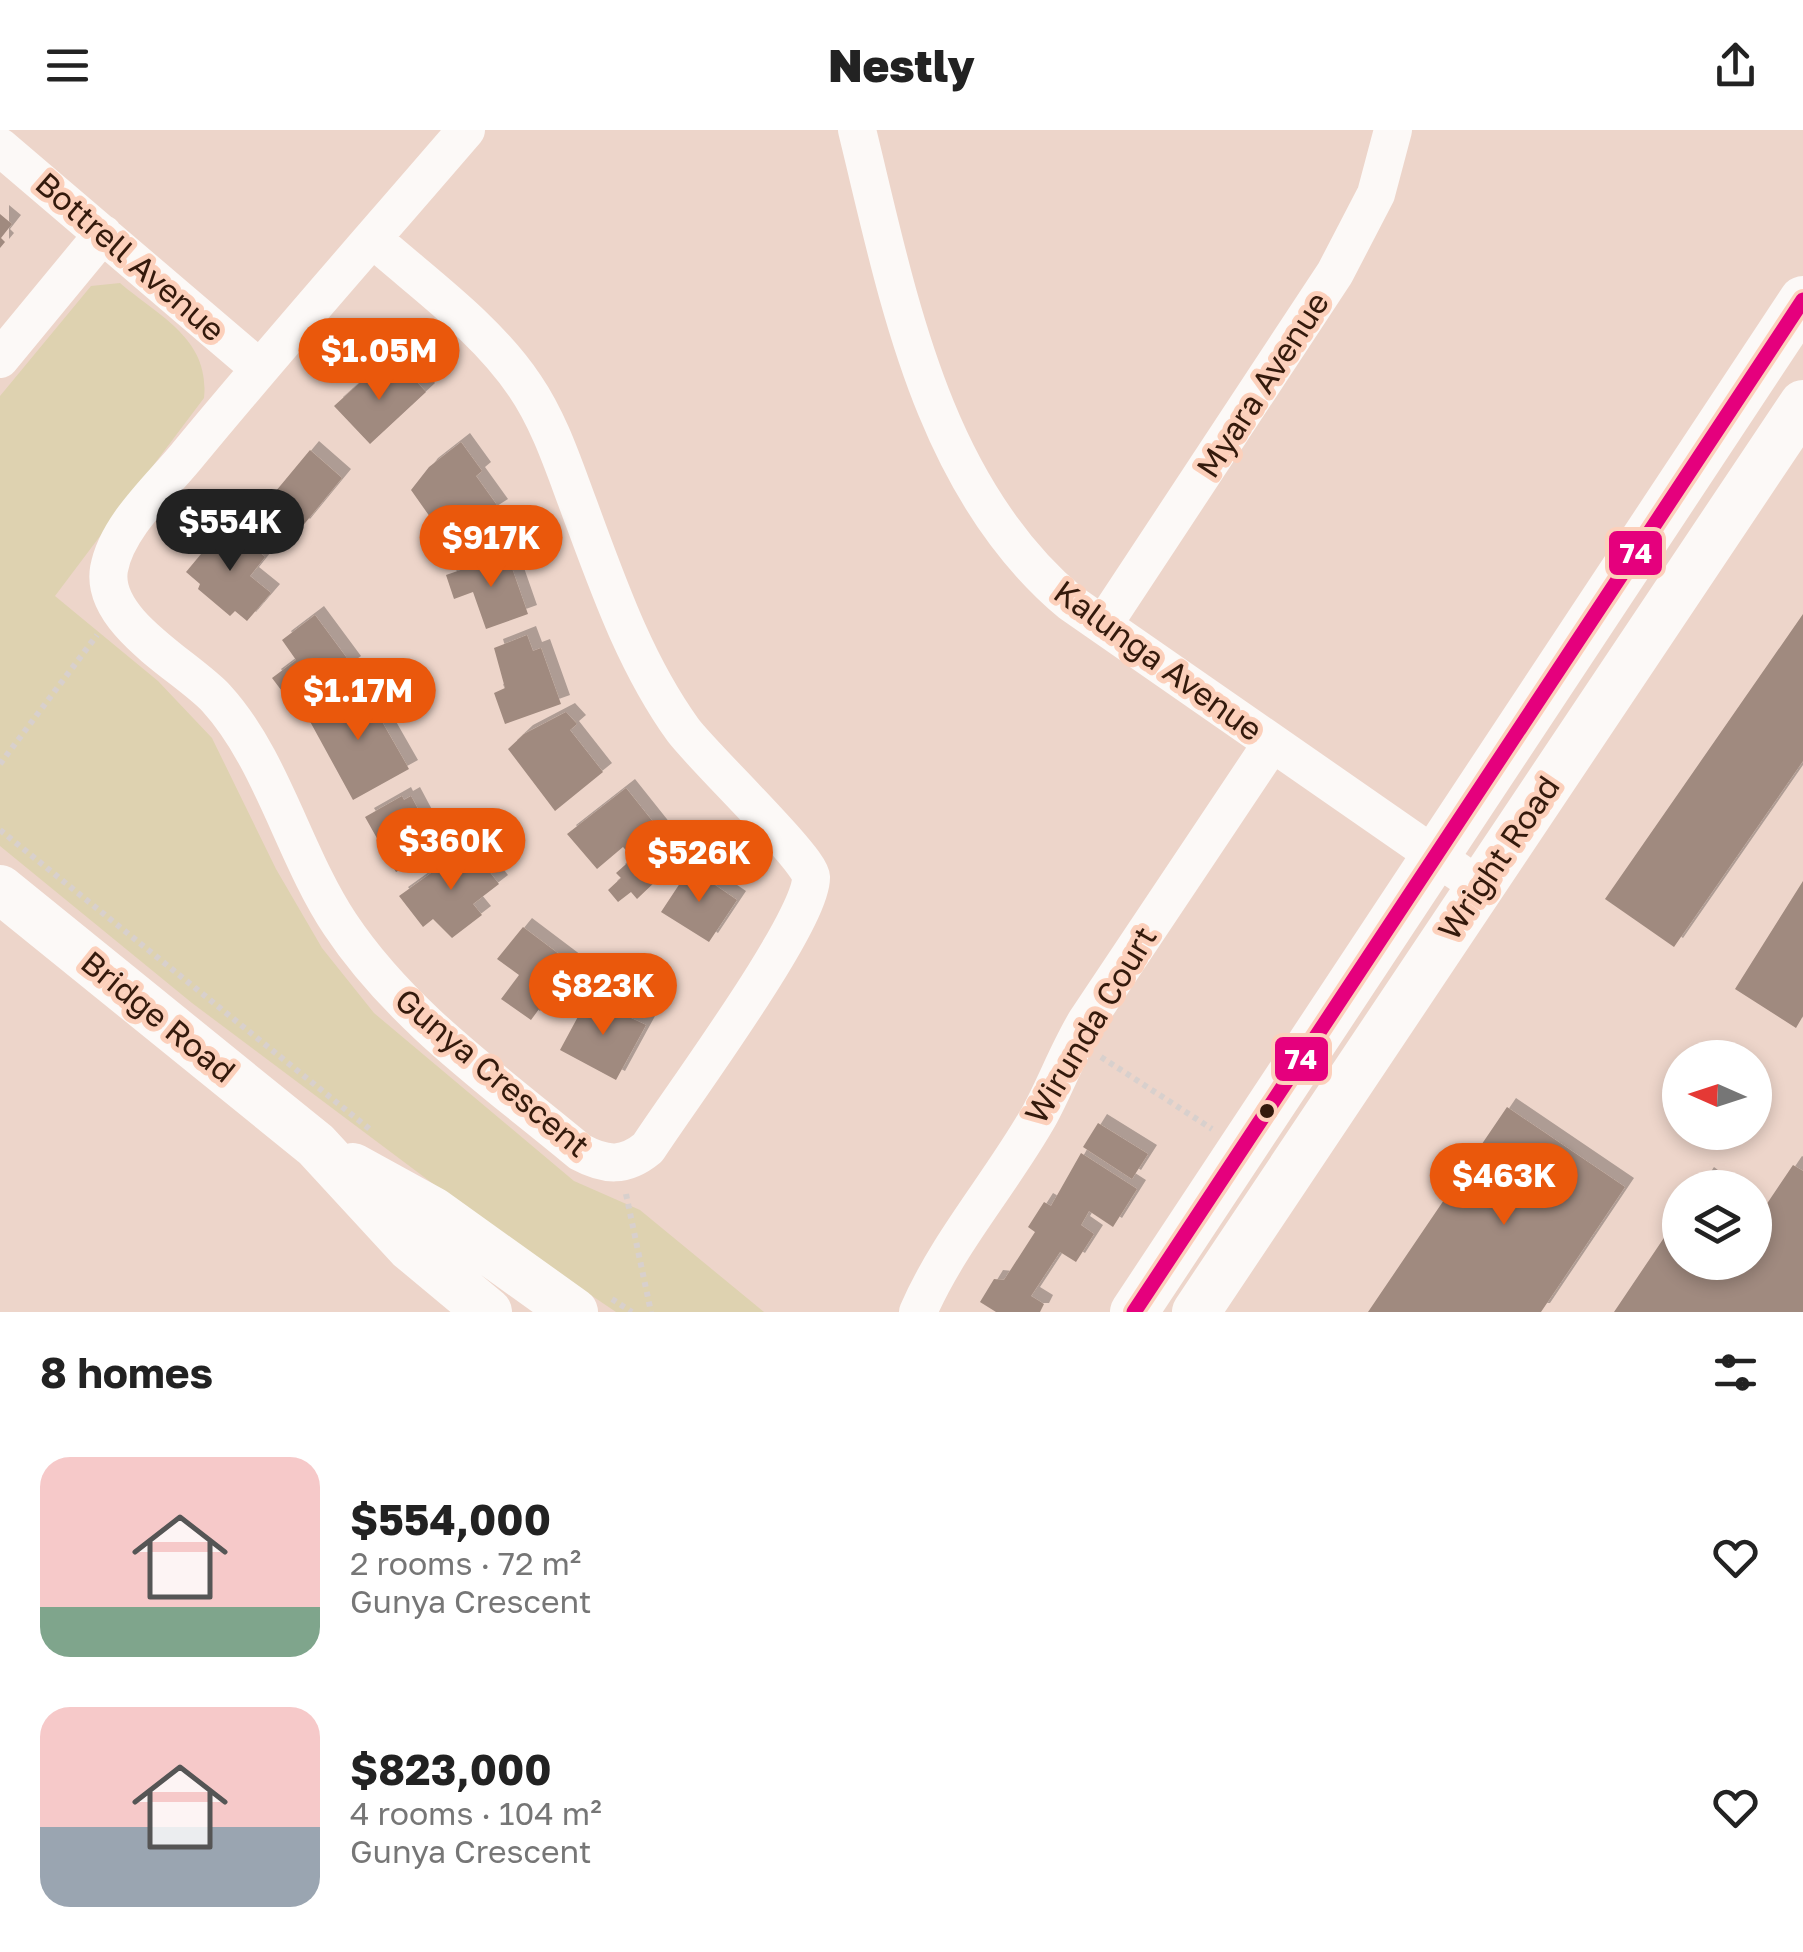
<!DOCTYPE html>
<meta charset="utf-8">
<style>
body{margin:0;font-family:"Golos Text",sans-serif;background:#f2f2f2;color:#222;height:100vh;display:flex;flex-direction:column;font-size:38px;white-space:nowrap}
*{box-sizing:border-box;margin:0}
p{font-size:32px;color:#767676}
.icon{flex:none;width:55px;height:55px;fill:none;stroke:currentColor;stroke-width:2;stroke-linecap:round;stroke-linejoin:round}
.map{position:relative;height:1182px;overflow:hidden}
.panel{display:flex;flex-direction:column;background:#fff;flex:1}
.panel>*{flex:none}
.needle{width:65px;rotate:273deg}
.buttons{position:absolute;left:1662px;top:910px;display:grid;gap:20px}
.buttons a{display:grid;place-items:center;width:110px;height:110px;border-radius:50%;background:#fff;box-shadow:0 5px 15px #0003;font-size:50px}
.price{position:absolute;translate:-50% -85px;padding:0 22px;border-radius:35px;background:#ea580c;color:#fff;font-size:32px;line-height:65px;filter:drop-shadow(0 2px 5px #0008)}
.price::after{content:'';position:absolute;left:50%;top:60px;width:30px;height:22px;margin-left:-15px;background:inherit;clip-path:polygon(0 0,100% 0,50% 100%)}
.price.on{background:#222;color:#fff}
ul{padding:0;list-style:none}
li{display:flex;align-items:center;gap:30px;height:250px;padding:0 40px}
li span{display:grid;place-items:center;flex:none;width:280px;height:200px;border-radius:30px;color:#555}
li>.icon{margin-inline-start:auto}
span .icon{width:120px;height:120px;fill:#fffc;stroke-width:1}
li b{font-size:42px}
h2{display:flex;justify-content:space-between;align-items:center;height:120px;padding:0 40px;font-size:42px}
header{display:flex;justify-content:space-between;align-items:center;height:130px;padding:0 40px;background:#fff;font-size:45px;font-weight:800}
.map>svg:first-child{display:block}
.green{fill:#ded2b0}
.building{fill:#a08a7f;filter:url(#shadow)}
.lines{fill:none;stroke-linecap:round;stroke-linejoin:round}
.path{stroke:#d8d0cd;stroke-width:6;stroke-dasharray:5 5;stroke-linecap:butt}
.minor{stroke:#fcf9f7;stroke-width:38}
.major{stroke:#fcf9f7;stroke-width:48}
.bus-1-casing{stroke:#fcd0bb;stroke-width:22}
.bus-1{stroke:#e5007d;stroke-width:15}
.bus-dot{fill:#341a0c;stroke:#fcd0bb;stroke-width:4}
.labels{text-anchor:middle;stroke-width:10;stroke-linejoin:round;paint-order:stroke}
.street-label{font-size:32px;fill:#341a0c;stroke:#fcd0bb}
.line-badge{stroke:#fcd0bb;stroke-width:4}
.badge-label{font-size:28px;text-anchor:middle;font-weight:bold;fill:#fff}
</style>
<header><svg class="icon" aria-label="menu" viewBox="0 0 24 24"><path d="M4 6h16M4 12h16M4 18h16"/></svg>Nestly<svg class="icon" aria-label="share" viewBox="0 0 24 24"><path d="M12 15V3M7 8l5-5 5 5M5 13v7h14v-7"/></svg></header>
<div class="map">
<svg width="1803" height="1182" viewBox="0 0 1803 1182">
<defs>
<filter id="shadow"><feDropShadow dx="9" dy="-9" stdDeviation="0" flood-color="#0004"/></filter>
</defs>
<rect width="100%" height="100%" fill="#edd5ca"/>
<path class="green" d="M120,153C160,187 210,209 204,268L55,466L158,551L212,608L276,739L322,818L374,883L574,1051L640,1080L764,1182H616L500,1104L192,873L0,716V266L91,156Z"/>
<path class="building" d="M0,84L12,94L1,108L5,112L0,118Z
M404,238L426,262L370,314L334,276L374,240L388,252Z
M461,312L482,341L476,346L499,378L447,411L411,360L429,337Z
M310,320L342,348L301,398L291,390L285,398L261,379Z
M226,394L265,427L250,446L271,463L247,491L235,481L230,486L198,459L200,454L186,442Z
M507,424L528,484L486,499L473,462L454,469L446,445Z
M1803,484V631L1674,817L1605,769Z
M315,485L352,535L294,577L272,548L296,530L282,510Z
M527,505L533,521L541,518L561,574L505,594L494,563L505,558L494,518Z
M361,555L409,639L353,670L307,586Z
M566,582L577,594L570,600L603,642L555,681L508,619L524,604Z
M626,658L681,727L637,769L631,762L618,772L608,760L621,748L616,743L633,728L623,717L597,739L567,704Z
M402,666L404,670L411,666L428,698L422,701L433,721L396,742L365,687Z
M469,716L499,754L473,774L482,785L452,808L433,789L423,797L399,766Z
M690,738L737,770L709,812L661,782Z
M1803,751V886L1796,898L1735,859Z
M523,797L572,834L531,890L501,869L519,845L497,829Z
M588,868L646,895L616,950L560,920Z
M1507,977L1625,1057L1541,1182H1368Z
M1098,993L1148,1024L1132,1049L1083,1017Z
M1081,1023L1137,1059L1113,1097L1089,1081L1081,1095L1094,1104L1076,1132L1060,1122L1031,1166L1044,1174L1040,1182H996L980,1172L994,1149L1004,1150L1035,1102L1028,1097L1044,1072L1051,1076Z
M1793,1035L1803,1041V1182H1614L1680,1084V1132H1755V1081L1760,1084Z
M1705,1046L1721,1058H1697Z"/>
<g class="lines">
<path class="path" d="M0,634L97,505
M0,700L372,1001
M1101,927L1212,999
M626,1064L651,1182
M612,1169L632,1182"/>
<path class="minor" d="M857,0C898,167 932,357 1071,473L1480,757
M0,17L259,238
M373,109C425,155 486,198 525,256C549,291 563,334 578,374C607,452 634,532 683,600C704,628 810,729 811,747C812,791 679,970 648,1018C625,1037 606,1036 580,1022C496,952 401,886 340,794C294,725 272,629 216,568C186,536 100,492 109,439C117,395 163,356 190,322C280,213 374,107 466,0
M0,229L103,104
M1103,495L1335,143L1376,64L1393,0
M918,1182C949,1111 1001,1053 1039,986C1056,955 1068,921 1087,890L1272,613"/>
<path class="major" d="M0,759L316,1015L410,1117L488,1182
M353,1037L433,1081L574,1182
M1134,1182L1803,170
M1196,1182L1803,274"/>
<g class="bus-1-casing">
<path id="bus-1" d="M1134,1182L1803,170"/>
</g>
<use href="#bus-1" class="bus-1"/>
</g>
<circle class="bus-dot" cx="1267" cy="981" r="9"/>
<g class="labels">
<g class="street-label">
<text transform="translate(130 127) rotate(41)" y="11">Bottrell Avenue</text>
<text transform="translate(1263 255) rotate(-57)" y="11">Myara Avenue</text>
<text transform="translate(1158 531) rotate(36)" y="11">Kalunga Avenue</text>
<text transform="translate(1499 728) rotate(-56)" y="11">Wright Road</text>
<text transform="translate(158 887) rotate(39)" y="11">Bridge Road</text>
<text transform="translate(1091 895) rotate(-59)" y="11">Wirunda Court</text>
<text transform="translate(492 943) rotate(40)" y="11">Gunya Crescent</text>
</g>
</g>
<g class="line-badge">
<rect x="1607" y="399" width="57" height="48" rx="10" fill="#e5007d"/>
<rect x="1273" y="905" width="57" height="48" rx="10" fill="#e5007d"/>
</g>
<g class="badge-label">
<text x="1636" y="433">74</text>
<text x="1301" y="939">74</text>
</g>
</svg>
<div class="buttons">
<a><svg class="needle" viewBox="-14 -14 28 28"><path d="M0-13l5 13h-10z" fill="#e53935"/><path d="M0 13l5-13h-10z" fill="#767676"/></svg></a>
<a><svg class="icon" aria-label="layers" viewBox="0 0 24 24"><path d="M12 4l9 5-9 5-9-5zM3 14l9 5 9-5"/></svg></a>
</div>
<b class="price" style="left:379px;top:273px">$1.05M</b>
<b class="price on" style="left:230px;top:444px">$554K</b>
<b class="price" style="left:491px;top:460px">$917K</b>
<b class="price" style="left:358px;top:613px">$1.17M</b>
<b class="price" style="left:451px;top:763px">$360K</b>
<b class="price" style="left:699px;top:775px">$526K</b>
<b class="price" style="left:603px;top:908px">$823K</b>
<b class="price" style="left:1504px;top:1098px">$463K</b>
</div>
<section class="panel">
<h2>8 homes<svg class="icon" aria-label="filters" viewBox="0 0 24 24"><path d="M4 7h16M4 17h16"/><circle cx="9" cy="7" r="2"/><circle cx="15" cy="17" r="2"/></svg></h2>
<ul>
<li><span style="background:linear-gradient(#f6c9c9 75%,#7fa58c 0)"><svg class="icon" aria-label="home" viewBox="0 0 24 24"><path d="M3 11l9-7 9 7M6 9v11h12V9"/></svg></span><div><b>$554,000</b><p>2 rooms · 72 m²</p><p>Gunya Crescent</p></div><svg class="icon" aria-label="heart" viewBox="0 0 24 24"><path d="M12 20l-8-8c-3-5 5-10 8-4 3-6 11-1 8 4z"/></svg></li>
<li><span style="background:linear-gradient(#f6c9c9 60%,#9aa5b1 0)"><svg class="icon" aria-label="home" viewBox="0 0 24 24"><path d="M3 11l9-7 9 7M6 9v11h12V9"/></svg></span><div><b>$823,000</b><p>4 rooms · 104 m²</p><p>Gunya Crescent</p></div><svg class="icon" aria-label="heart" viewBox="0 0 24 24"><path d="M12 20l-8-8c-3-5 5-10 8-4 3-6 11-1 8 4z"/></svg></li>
</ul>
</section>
